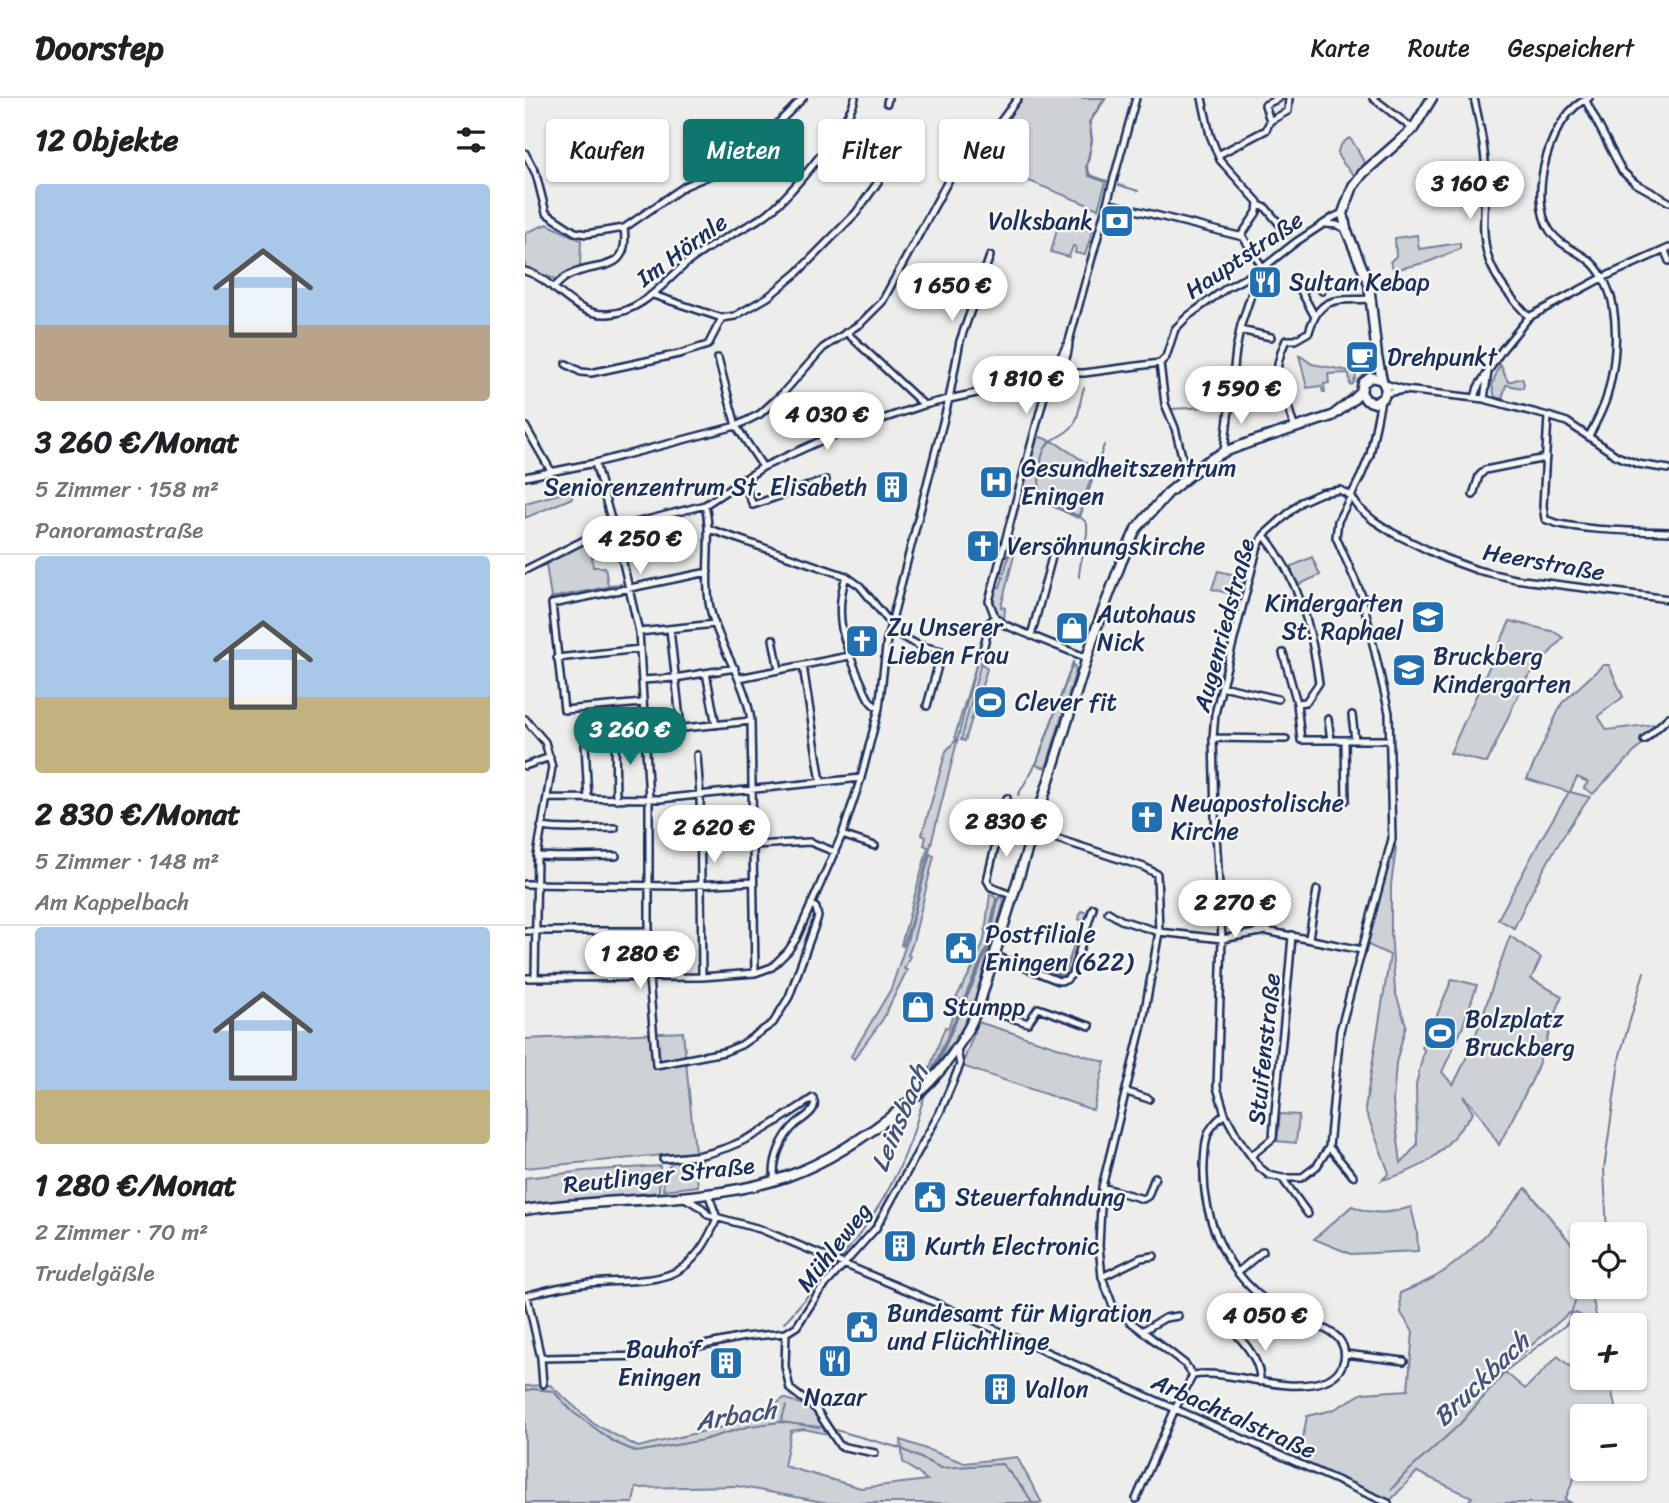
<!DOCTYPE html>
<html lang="de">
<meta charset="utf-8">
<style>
body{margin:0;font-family:Sriracha,sans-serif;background:#f6f6f6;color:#202124;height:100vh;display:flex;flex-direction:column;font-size:26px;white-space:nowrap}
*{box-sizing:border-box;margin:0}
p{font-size:23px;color:#757577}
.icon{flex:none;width:38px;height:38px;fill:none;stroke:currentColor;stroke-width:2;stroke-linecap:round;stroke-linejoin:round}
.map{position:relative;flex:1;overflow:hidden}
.drawer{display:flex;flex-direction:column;background:#fff;width:525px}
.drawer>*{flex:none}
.guide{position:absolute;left:21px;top:21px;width:665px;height:63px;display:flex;gap:14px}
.controls{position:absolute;left:1045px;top:1124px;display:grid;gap:14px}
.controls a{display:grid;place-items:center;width:77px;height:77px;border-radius:7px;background:#fff;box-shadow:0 2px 5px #0004;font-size:35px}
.price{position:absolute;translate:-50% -60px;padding:0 16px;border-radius:24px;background:#fff;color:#222;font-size:23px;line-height:46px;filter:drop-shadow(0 2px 4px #0008)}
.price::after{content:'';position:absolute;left:50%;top:42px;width:21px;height:16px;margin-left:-10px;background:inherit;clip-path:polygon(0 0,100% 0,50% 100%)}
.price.current{background:#0f766e;color:#fff}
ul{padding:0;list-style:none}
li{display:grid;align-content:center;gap:14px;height:371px;padding:0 35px}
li+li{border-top:2px solid #e0e0e0}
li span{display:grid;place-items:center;height:217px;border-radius:7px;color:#555}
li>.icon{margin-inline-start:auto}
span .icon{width:126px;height:126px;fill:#fffc;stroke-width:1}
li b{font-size:30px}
h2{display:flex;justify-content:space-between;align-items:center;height:84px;padding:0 35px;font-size:30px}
.tag{padding:0 24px;border-radius:7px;background:#fff;box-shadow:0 2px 5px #0004;font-size:24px;line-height:63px}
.tag.current{background:#0f766e;color:#fff}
header{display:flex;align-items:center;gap:42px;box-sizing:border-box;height:98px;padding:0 35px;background:#fff;border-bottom:2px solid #e0e0e0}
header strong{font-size:33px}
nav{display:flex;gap:38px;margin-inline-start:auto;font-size:24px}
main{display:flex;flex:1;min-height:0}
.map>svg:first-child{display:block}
.green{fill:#ced2d7;stroke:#74809a;stroke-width:2}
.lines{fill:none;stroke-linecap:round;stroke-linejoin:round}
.stream{stroke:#6e7a96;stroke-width:2}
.street-casing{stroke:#1b2f5e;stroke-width:10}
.secondary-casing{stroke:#1b2f5e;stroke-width:13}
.street{stroke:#f6f6f2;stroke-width:5}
.secondary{stroke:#f6f6f2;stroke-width:8}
.labels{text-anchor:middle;stroke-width:5;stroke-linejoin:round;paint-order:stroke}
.poi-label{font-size:24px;fill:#1b2f5e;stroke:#f6f6f2;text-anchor:start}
.street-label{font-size:24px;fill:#1b2f5e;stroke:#f6f6f2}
.water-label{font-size:26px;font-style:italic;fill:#44547a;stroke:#f6f6f2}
</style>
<header>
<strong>Doorstep</strong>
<nav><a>Karte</a><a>Route</a><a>Gespeichert</a></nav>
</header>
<main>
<section class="drawer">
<h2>12 Objekte<svg class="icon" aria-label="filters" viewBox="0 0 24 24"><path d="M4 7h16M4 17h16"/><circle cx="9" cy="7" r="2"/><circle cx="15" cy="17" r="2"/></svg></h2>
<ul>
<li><span style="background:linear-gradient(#a9c7e8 65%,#b9a48a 0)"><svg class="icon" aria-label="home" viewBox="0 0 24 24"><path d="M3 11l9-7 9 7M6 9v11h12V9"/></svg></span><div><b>3 260 €/Monat</b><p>5 Zimmer · 158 m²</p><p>Panoramastraße</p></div></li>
<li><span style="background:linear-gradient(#a9c7e8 65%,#c2b280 0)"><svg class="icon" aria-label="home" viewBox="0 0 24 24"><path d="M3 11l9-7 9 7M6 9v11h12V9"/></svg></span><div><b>2 830 €/Monat</b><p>5 Zimmer · 148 m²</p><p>Am Kappelbach</p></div></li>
<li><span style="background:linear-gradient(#a9c7e8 75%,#c2b280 0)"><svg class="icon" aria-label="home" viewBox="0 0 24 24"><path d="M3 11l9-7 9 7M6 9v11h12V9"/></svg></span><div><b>1 280 €/Monat</b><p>2 Zimmer · 70 m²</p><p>Trudelgäßle</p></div></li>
</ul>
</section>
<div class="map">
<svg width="1144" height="1405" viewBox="0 0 1144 1405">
<rect width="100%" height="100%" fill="#edeeec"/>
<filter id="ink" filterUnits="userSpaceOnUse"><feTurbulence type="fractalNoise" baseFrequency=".0143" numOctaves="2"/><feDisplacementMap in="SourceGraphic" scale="14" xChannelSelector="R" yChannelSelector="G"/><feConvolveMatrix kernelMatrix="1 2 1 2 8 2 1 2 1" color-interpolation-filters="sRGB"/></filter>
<g filter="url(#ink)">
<path class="green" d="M498,0H580L564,24L567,43L561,69L564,78L581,84L573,111L477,72L490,40L475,32Z
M824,40C831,45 834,57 840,65L830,78C817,64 802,55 824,40Z
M534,123L562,131L564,127L569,128L560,157L550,155L551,149L548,148L544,159L526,154Z
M22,126L56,142L55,169L31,181L0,172V135Z
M892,137L894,151L935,145V151L903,164L869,172L865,164L871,158L870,140Z
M774,257L787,266L830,274L831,279L828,286L825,287L824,275L803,276L804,285L799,286L800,294H798L796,288L782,290Z
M975,266L983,284L997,280L999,286L998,290L981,287L977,301L970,299L967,287Z
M513,338L531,345L569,370L553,420L497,394Z
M48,392L47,400L0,420V405Z
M81,436L88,438L92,453L67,459L68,469H80L83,487L97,486L26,500L21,466L55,446Z
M484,440L493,442L476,509L480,510L479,522C468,512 467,503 470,489H475L478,479L473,477L474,474L479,475L483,460L479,457L484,458L488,443L484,442Z
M787,459L795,477L773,487L765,469Z
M693,473L719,479L714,498L687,491Z
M985,523L1030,534L1038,540L1000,582L962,665L925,655Z
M454,557L388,817L378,848L376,847L403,749L399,747L401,739L397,737L421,653L431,642L430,638Z
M456,564L462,571L440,643L436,642Z
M548,565L551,572L521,670L511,667Z
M1078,567H1084L1098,599L1073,618L1082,632L1138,625L1068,696L1059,690L1063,684L1052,679L1045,694L1065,699C1034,740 1011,783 989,830L973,821L1016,741L1044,694L1002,681L1037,605Z
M869,746L871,750L866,787V833L870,893L881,927L871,965L868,1004L876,1065L892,1047L891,987L899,952L897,949L900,946L927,881L952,887L937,931L917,974L928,987C954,939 966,888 985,838L1016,860L1006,881L1037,898L1009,978L974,1047L954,1015L938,998L948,1015C916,1054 909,1068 857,1082L864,1075L840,1011L865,857L843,847Z
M405,756L409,758L388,844L383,857L385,858L379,871L382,872L358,921L329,961L326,958L366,891L382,843Z
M465,796L471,800L461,851L438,903L431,900L451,864L459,842Z
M474,798L479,802L476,814L449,904H440L463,851Z
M556,813L563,815L543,877L534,879L510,871L514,866L530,871L529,875L539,877L557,823L554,821Z
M432,906L436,908L405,977L403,975L420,929L423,930Z
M437,909L445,915L436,933L412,967Z
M453,924L580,964L568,1012L437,968Z
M158,934L170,1054L0,1070V941Z
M755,1016L774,1017L771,1045L752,1043Z
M170,1062L173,1088L138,1092L140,1071L145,1068V1065Z
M135,1068L134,1094L0,1107V1080L59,1073Z
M1001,1090L1054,1155L1057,1164V1188H1065L1073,1227L1051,1215H1044L979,1271L966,1288L980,1274L1000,1291L1033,1258L1057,1279L1070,1287L1079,1279H1084L1092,1318H1057V1370H1087L1050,1378L1040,1402L1047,1405H942L947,1399L892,1374L863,1405L774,1362L782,1318L808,1312L838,1295L883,1292L888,1234L876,1215L875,1195C887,1190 899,1185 910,1179C946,1158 974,1122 1001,1090Z
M827,1108C848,1117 864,1116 886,1109L892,1134L893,1153L826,1156L789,1141Z
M25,1287L69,1326L113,1349L230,1321L259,1300L287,1310L303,1336L279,1331L266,1333L259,1368L336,1390L402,1382L378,1364L376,1342L440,1365L492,1359L517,1405H303L212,1388L111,1390L108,1405H0V1288Z"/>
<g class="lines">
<path class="stream" d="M581,0L565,24L567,42L562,69L565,77L582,83
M594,87L613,93
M708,309L742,311
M646,311L701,308
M555,419L579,347
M554,479C554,461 564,445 562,426C553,412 532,414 520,403C510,393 514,356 523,346C531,338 542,337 549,326C556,315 554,302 559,290
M493,697L512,664L548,564
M407,976L462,851L472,801
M1082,1136L1079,1071L1095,957L1119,874
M314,1162C344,1127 369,1088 385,1044C391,1027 395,1009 402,991
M259,1225L310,1166
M0,1293L7,1291L28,1293L49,1315L89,1344L112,1354L178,1342L225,1328L255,1324L301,1330
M256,1324L261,1308
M307,1331L375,1350L416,1370L477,1366L501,1394L507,1405
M866,1392L879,1377L934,1327L983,1271L1042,1226L1052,1199L1062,1190"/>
<g class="street-casing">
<path id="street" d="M677,0L685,37L695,62L733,104L732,114L716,138
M848,0L888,31
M949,0C955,26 961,54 961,81C960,108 955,135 964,162C972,184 988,202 1004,219
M1064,0C1025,15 1002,99 1025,133C1035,148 1054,153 1067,165C1077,174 1086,195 1088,208C1093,235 1090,268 1083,294C1080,309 1071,324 1064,338
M1060,1L1097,73L1110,85L1144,104
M362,5L363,0
M745,23L740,7L754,0
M0,55L11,76L21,115L50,134L61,136L99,130L160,88L200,71L227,51L278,0
M693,57L741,32L745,23L763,13L764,0
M582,105L718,139L738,170
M734,107L741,110L762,135
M801,126L812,127L821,131
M1140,153L1144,163
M0,173C31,182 47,218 83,216C117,214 138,185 162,165C185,146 214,134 239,118C261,104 325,25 330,0
M28,190C32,187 36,182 41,179C68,162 106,179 99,130
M128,197L197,220L210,218L243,199L272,175L331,115L353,84
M789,217L776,193L791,185L797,193
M715,232L746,239
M321,234L399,307
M544,243L523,284L464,503L470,519L480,527L562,560
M193,260L211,328L238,369
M41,266L56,274L66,275L154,256L183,247L197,220
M535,270L547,275H559L635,265
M860,286L880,292L959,301L1023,318L1042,324L1092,358L1113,366L1144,371
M493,289L520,297
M523,290C534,276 544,262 544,243L611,0
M861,295L879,292
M950,300L953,289L977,252L1004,219L1077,180L1144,150
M959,301L963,274
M856,302L845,357L836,378L826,398L813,423L811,439L837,498L864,615L867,741L815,933L804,1049L792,1068L776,1080H757L744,1077L734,1069L713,1040L700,1016L692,989L697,841L690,718L688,640L690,616L697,588L727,471L733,448L739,437L776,404L796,395L815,392L826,398L834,410L848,422L868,435L919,460L952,472L990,481L1144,501
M1023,318L1018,408L1020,421C1043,433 1115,433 1144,434
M0,328L26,373
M770,330C765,319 764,308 760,297C759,293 756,291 754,287C749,274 755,254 761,242H770L784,234C795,196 812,203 846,201
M699,354L711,252L716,227L734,173
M70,365L96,456L114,534L124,701V880L131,967L199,954L216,947L248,925L264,899L293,819L291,810L286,806
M662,378L650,330L640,306L635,265L641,259L650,231L663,218L703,189L734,173L771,144L809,119L818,115
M0,379L70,365L211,328L235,316L258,295L298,250L336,225L357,204L423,83L434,68L459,46L493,0
M217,381L228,407L301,382
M948,397L954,378L960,372L1021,360
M180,407C188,441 178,476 185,510C194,550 221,582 226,623L230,875
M184,431L321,478L335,488L376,538L393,547L417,553L402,608
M739,437C774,481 787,531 794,585L781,604L772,605L776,642H863
M0,472L75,434L180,407L238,369L304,339L399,307L424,301L503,284L523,289
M321,478C308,519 319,546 336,584C341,595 343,605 354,610
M145,531L156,630
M114,534L190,526
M506,538L527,459
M248,541L254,572
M457,555L465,524L470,519
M758,555L772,605
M32,560L115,551
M278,568L296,684
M181,575L191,627
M214,580L324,558
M117,582L150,580L210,570
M697,588L753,601
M118,605L39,612L27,506L183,474
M827,617L830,642
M0,621L20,644L27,669L12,758L10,880
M803,621L806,642
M120,634L226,623
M90,637L91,702
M688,640L761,641
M1119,642L1144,619
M820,643L821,702
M60,646L63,701
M172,657L175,697L177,879
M0,668L25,659
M23,700L135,701L336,680
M482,700L462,782L466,789L488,798
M16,729C41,733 65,730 90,730
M508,733L619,769L632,776L634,834L618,923L577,1089L574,1148L577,1179L589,1211L660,1266L668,1277L650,1311L611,1401
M317,737L350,748
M228,747L285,744L310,754
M12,758C39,760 64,758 91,758
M0,786L151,788L228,784
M583,814L596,822L634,834L697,841L741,833L837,852
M0,833H124
M741,833V809
M784,840L792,792
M471,858L534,883L541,882L547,876L568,810
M0,880L177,879L230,875L247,869L263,853L271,841L317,737L336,680L354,610L362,541L424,301L435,243L465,158
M453,910L503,925L513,910L565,928
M602,994L624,1001
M804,1049L828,1078
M726,1058L748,1040C753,972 762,905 767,837
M138,1061C150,1060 163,1059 176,1057C218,1049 253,1023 288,1000C289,1005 291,1006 288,1011C285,1017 277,1021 271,1026C257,1038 246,1064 250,1083
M757,1080L783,1116
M577,1089L618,1101L623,1098L630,1079
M183,1095L192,1120
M158,1099L177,1110L183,1117L235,1131L388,1195L863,1405
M713,1174L738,1153
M577,1179L616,1160L629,1158
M0,1198C21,1192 42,1187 64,1185C127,1180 164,1192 192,1120
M2,1198L16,1260L18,1286
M617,1233L640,1220L653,1218
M261,1235L260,1268L265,1291L291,1311L315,1348L350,1355
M713,1238C724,1250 736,1267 735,1284
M820,1256L879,1263
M16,1260L124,1258L219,1239L261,1235L272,1228L294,1194L351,1130L415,1014L435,967L432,952
M668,1277C711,1271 756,1297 799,1283C817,1277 826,1257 814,1241C804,1230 790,1228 776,1223C764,1218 750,1210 740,1202C698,1170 677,1117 679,1067C680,1042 680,1031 700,1016"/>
</g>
<g class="secondary-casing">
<path id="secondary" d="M836,294L841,302L850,305L859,299L861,291L857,282L852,258L844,186L821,131L818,115L828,88L838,75L888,31L907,0
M0,1112C82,1099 168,1106 248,1083C290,1071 330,1046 364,1020C404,990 434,956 453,910L571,531L596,465L611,431L643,395L681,364L699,354L726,344L807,318L828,302L836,294L838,285L846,279L857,282"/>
</g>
<use href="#street" class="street"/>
<use href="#secondary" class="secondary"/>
</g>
</g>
<defs>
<g id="bank-square" transform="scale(1.75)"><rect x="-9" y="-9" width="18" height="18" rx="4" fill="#1f6fb2" stroke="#f6f6f2"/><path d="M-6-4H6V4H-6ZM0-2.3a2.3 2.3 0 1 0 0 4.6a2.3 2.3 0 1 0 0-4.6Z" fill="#fff"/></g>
<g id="restaurant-square" transform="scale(1.75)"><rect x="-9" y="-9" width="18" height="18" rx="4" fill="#1f6fb2" stroke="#f6f6f2"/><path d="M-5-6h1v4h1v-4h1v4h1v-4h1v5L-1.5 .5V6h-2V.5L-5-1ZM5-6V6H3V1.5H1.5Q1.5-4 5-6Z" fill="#fff"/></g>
<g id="cafe-square" transform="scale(1.75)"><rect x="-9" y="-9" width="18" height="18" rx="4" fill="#1f6fb2" stroke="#f6f6f2"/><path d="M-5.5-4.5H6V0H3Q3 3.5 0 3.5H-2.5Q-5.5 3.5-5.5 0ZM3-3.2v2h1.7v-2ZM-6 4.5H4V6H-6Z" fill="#fff"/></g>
<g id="hospital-square" transform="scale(1.75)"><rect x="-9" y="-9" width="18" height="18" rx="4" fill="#1f6fb2" stroke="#f6f6f2"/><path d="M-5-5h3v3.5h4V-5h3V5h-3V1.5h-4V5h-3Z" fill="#fff"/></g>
<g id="building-square" transform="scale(1.75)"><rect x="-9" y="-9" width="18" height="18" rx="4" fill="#1f6fb2" stroke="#f6f6f2"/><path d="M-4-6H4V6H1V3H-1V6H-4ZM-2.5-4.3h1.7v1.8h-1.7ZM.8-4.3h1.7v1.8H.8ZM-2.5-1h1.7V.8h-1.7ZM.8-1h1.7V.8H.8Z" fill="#fff"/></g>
<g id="church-square" transform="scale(1.75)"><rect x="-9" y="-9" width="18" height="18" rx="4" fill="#1f6fb2" stroke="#f6f6f2"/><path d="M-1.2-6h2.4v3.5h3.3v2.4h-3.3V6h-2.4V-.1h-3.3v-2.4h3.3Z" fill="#fff"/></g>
<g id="school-square" transform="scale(1.75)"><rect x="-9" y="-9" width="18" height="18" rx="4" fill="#1f6fb2" stroke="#f6f6f2"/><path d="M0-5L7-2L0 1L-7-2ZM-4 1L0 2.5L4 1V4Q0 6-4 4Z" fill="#fff"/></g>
<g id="shop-square" transform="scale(1.75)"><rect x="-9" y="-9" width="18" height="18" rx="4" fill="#1f6fb2" stroke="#f6f6f2"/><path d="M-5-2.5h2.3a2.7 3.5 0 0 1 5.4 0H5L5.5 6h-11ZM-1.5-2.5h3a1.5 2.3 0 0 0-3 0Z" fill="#fff"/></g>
<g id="stadium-square" transform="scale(1.75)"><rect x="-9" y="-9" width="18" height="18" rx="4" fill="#1f6fb2" stroke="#f6f6f2"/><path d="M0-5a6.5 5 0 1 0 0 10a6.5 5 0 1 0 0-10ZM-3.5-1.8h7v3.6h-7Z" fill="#fff"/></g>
<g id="civic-square" transform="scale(1.75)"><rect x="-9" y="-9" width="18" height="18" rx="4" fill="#1f6fb2" stroke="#f6f6f2"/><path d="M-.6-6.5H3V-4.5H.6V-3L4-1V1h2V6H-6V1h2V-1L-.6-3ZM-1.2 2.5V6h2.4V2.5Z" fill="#fff"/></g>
</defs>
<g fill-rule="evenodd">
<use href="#bank-square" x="592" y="123"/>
<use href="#restaurant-square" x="740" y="184"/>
<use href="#cafe-square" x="837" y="259"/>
<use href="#hospital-square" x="471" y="384"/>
<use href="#building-square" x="367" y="389"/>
<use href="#church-square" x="458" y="448"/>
<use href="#school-square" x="903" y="519"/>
<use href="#shop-square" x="547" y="530"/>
<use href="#church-square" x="337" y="543"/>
<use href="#school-square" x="884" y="572"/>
<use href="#stadium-square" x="465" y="604"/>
<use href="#church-square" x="622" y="719"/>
<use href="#civic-square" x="436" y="850"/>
<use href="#shop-square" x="393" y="909"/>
<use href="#stadium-square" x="915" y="935"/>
<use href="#civic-square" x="405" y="1099"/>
<use href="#building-square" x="375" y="1148"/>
<use href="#civic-square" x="337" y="1229"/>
<use href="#restaurant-square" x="310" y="1263"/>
<use href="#building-square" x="201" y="1265"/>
<use href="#building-square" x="475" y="1291"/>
</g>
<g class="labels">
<g class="poi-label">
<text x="568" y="131" text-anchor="end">Volksbank</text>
<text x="764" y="192">Sultan Kebap</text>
<text x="862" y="267">Drehpunkt</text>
<text x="496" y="378">Gesundheitszentrum<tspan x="496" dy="28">Eningen</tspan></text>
<text x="342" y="397" text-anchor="end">Seniorenzentrum St. Elisabeth</text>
<text x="482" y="456">Versöhnungskirche</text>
<text x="878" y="513" text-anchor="end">Kindergarten<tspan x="878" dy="28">St. Raphael</tspan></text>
<text x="572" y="524">Autohaus<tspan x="572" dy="28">Nick</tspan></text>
<text x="362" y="537">Zu Unserer<tspan x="362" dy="28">Lieben Frau</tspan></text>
<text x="908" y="566">Bruckberg<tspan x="908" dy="28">Kindergarten</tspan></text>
<text x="490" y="612">Clever fit</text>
<text x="646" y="713">Neuapostolische<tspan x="646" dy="28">Kirche</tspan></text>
<text x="460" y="844">Postfiliale<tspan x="460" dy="28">Eningen (622)</tspan></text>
<text x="418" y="917">Stumpp</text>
<text x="940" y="929">Bolzplatz<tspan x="940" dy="28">Bruckberg</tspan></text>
<text x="430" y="1107">Steuerfahndung</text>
<text x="400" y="1156">Kurth Electronic</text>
<text x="362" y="1223">Bundesamt für Migration<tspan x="362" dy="28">und Flüchtlinge</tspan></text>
<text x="176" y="1259" text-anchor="end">Bauhof<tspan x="176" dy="28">Eningen</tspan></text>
<text x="500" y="1299">Vallon</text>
<text x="310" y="1307" text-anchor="middle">Nazar</text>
</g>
<g class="street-label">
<text transform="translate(157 152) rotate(-36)" y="8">Im Hörnle</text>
<text transform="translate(719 157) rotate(-34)" y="8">Hauptstraße</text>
<text transform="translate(1019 464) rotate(10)" y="8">Heerstraße</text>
<text transform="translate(699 527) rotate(-75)" y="8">Augenriedstraße</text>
<text transform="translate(739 951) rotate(-84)" y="8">Stuifenstraße</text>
<text transform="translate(134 1077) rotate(-6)" y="8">Reutlinger Straße</text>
<text transform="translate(309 1149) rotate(-52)" y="8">Mühleweg</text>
<text transform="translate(709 1318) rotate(24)" y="8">Arbachtalstraße</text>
</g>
<g class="water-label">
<text transform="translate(374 1020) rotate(-68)" y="9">Leinsbach</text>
<text transform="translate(956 1281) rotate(-44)" y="9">Bruckbach</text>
<text transform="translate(211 1317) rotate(-9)" y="9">Arbach</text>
</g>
</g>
</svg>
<div class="controls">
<a><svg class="icon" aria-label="locate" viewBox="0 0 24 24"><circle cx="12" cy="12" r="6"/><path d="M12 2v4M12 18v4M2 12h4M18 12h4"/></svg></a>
<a>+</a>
<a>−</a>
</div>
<b class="price" style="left:945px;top:123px">3 160 €</b>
<b class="price" style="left:427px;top:225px">1 650 €</b>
<b class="price" style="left:501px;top:318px">1 810 €</b>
<b class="price" style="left:716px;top:328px">1 590 €</b>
<b class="price" style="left:302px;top:354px">4 030 €</b>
<b class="price" style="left:115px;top:478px">4 250 €</b>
<b class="price current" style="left:105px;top:669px">3 260 €</b>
<b class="price" style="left:481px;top:761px">2 830 €</b>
<b class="price" style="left:189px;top:767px">2 620 €</b>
<b class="price" style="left:710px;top:842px">2 270 €</b>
<b class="price" style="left:115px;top:893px">1 280 €</b>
<b class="price" style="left:740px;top:1255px">4 050 €</b>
<div class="guide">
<a class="tag">Kaufen</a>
<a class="tag current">Mieten</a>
<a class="tag">Filter</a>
<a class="tag">Neu</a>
</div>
</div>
</main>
